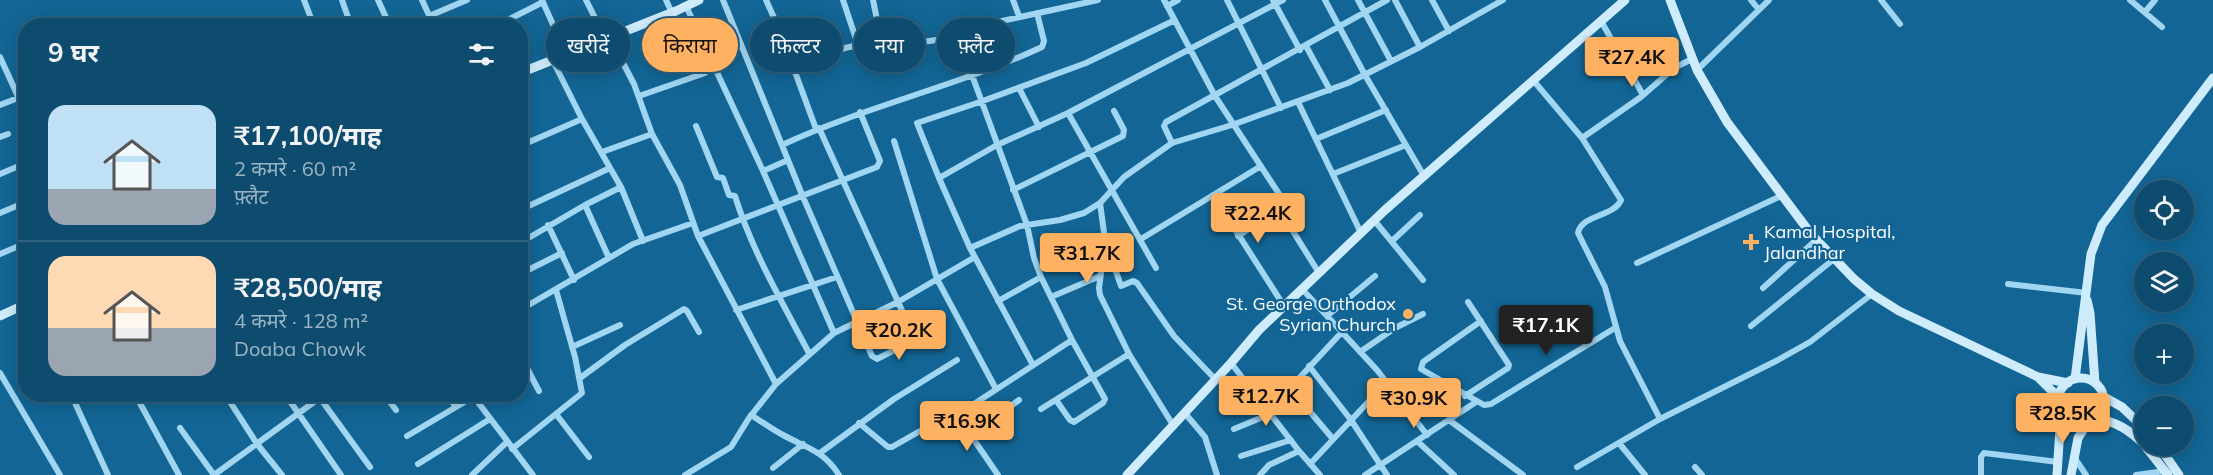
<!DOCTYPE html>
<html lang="hi">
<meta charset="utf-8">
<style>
body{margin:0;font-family:Mulish,"Noto Sans Devanagari",sans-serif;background:#175374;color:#f1f3f6;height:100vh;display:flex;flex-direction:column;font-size:22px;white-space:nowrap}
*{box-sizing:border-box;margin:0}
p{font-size:20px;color:#9bb4c3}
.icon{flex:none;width:33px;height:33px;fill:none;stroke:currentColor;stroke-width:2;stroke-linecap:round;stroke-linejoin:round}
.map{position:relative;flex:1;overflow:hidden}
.details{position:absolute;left:18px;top:18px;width:510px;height:384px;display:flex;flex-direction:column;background:#0e4c6f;border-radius:24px;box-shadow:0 3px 15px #0003,0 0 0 2px #2e6382}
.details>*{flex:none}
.guide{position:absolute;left:546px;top:18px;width:570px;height:54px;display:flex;gap:12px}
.fabs{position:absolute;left:2134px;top:180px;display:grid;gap:12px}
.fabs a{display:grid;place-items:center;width:60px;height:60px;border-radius:50%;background:#0e4c6f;box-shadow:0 3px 15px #0003,0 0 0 2px #2e6382;font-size:30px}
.price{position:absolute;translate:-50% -51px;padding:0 14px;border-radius:6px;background:#ffb162;color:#111;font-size:20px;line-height:39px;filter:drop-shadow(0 2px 3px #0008)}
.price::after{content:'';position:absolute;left:50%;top:36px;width:18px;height:14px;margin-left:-9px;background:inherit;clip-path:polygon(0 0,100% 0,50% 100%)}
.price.selected{background:#222;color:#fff}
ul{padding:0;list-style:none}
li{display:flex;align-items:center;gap:18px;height:150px;padding:0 30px}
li+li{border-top:2px solid #2e6382}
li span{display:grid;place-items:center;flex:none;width:168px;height:120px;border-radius:18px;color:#555}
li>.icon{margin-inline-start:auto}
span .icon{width:72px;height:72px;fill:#fffc;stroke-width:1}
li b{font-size:26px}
h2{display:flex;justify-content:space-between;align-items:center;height:72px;padding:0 30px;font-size:26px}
.chip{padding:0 21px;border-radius:27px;background:#0e4c6f;box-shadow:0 3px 15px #0003,0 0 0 2px #2e6382;font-size:21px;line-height:54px}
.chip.selected{background:#ffb162;color:#111}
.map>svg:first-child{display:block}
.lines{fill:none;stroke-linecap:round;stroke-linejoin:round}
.street{stroke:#a0d6f2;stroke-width:6}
.secondary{stroke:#cfecfc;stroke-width:9}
.poi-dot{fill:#ffb162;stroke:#126594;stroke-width:2}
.labels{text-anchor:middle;stroke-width:4.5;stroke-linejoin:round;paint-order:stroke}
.poi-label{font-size:18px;fill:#fff;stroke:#126594;text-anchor:start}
</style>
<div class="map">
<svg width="2213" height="475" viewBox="0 0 2213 475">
<rect width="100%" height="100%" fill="#126594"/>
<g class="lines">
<path class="street" d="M304,0L314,26
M342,0L351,26
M378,0L390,26
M422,0L434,26
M542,0L567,56
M586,0L606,40
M666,0L672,13
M723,0L803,197L872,356L877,359L910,342L914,337L819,128
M766,0L780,31L816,129
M843,0L858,45
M873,0L881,40
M1013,0L1019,16
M1164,0L1215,96L1283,200V205L1279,209L1238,236
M1227,0L1281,108
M1273,0L1300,50
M1325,0L1365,75L1424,176
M1358,0L1391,61
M1395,0L1420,47
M1432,0L1449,31
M1751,0L1759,10
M1881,0L1900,24
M2130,0L2162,27
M686,6L763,171L834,333
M1167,6L1178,0
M2145,12L2155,0
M429,16L467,0
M1601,21L1643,95
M496,26L543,2
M610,38L634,84L652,134L680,185L698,236L776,384
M1306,46L1330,90
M0,57L26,114
M711,59L741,46
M553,61L582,119L621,187L643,241
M795,70L845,48L885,39L922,42L958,37
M1697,70L1769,0
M1533,80L1582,138L1621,200C1614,217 1582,214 1578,233L1605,287L1620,341L1660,419
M1019,88L1039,127
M639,96L705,73
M1298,102L1361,233
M0,105L18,98
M1068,113L1156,268
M520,123L529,142
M696,126L717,177L723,178L729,195L735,196C752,251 782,302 809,353
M0,137L8,134
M1582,138L1641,97L1674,68L1692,59
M1316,139L1386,110
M894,141L937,279L996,389
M1172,143L1164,126L1166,122L1387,0
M782,145C866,106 958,86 1042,47L1044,41L1037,13
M520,146L582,119
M602,152L652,134
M763,171L788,160
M0,174L26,163
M1333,174L1406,145
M939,178L997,145L1068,113L1283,0
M1013,190L1123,136L1124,130L1114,111
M1213,195L1284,306
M1100,203L1108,262L1102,266L1099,288L1100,295L1129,354L1173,425
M585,205L609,258
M1279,209L1319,273
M520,210L610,168
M0,213L26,202
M1374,220L1423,280
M548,225L574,280
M698,236L877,167L880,161L860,112
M1141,239L1261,166
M520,240H525L585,205L621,187
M1392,241L1420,215
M970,248L1020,226L1060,220L1084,213L1100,203L1124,177L1172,143L1232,125L1348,83L1420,47L1503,0
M0,254L26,243
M1108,262L1113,263L1121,286L1133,281L1137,283L1174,336L1215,379
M1637,263L1781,196
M520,274L562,253
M2008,284L2087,293
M1763,288L1816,240
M1302,289L1377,370L1427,435
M1051,297L1100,276
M998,301L1041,277
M520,310L633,244L693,223
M736,310L837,277
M1327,316L1375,276
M1481,321L1423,362L1421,369L1484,405L1491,404L1615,328
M1751,326L1834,259
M572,347L620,325
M1360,352L1395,328L1423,314
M520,355L539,391
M1231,363L1299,451L1320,475
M1033,365L970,248L939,178L917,123L980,102L1086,63L1175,20
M1309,366L1351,420L1387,475
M0,373L60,475
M580,378L625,345L684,309L687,311L699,332
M71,394L108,475
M135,394L179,475
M225,394L257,444L282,475
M285,394L341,475
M384,394L396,410
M447,394L456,407
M1465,396L1508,368L1509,365L1468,302
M474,397L533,475
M320,398L370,467
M1056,400L1070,420L1074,422L1103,403L1105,399L1072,340L1041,277L1034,258L1027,225L958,37L1002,21L1098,0
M1041,409L1129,354
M1408,410L1447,385
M1184,412L1205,437L1217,475
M556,414L589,457
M751,415C762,422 772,429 783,435C807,448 824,451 839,475
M957,415L998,475
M1449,420L1523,475
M859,423L888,447H892L920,431H931L957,415L1072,340
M180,428L214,475
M1234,429L1270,414
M407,436L478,394
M971,436L1019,400
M1333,439L1290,388L1342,332
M1417,441L1454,475
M1619,443L1645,475
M512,449L582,393L575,357L556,290
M820,453L894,399L957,360
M1241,456L1291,440
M2074,457L2086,475
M418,464L490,419
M1310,464L1387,382
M1577,467L1660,419L1778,360L1810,342L1872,294
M1695,467L1702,475
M773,468L803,444
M214,475L325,394
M472,475L507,442
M685,475L731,447L749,418L776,384L834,333L898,302L975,257
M1260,475L1269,465L1299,451
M1365,475L1476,402
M1981,475V457L1984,453L2058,462
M2136,475L2165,471"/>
<path class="secondary" d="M1670,0L1697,70L1727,122L1811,234L1854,279L1872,294L1899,311L2038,377L2068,383
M520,73L676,11L699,0
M2087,300L2090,313L2095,383
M0,316L26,304
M2038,377L2059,398
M2058 401a23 23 0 1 1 46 0a23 23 0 1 1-46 0Z
M2075,379L2091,254L2102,225L2213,78
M2104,397L2122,407L2145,429
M2096,419C2117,421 2130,431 2145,445
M2145,446L2168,475
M2159,446L2179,475
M1127,475L1231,363L1259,330L1385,210L1625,0
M2057,475L2061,412
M2071,475L2078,438L2087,424"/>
</g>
<g class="poi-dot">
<path d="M1748 233h6v6h6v6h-6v6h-6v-6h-6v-6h6z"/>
<circle cx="1408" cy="314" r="6"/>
</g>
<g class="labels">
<g class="poi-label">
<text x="1764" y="238">Kamal Hospital,<tspan x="1764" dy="21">Jalandhar</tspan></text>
<text x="1396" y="310" text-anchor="end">St. George Orthodox<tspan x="1396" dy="21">Syrian Church</tspan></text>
</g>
</g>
</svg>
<div class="fabs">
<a><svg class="icon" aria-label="locate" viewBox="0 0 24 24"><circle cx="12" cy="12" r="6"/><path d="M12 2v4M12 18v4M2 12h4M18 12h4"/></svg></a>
<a><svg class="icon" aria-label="layers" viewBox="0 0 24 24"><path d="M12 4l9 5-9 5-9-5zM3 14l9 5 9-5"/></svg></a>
<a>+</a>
<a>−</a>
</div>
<b class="price" style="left:1632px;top:88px">₹27.4K</b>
<b class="price" style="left:1258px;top:244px">₹22.4K</b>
<b class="price" style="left:1087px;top:284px">₹31.7K</b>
<b class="price selected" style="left:1546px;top:356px">₹17.1K</b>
<b class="price" style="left:899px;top:361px">₹20.2K</b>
<b class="price" style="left:1266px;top:427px">₹12.7K</b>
<b class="price" style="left:1414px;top:429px">₹30.9K</b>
<b class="price" style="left:2063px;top:444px">₹28.5K</b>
<b class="price" style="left:967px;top:452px">₹16.9K</b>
<div class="guide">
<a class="chip">खरीदें</a>
<a class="chip selected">किराया</a>
<a class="chip">फ़िल्टर</a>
<a class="chip">नया</a>
<a class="chip">फ़्लैट</a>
</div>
<section class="details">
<h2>9 घर<svg class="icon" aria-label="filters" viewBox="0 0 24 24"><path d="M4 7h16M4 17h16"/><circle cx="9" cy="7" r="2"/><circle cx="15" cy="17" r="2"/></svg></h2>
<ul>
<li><span style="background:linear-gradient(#bfe0f5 70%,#9aa5b1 0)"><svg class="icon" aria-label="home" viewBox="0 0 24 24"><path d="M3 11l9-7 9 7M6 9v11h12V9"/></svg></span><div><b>₹17,100/माह</b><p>2 कमरे · 60 m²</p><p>फ़्लैट</p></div></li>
<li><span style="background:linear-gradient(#ffd9b3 60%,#9aa5b1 0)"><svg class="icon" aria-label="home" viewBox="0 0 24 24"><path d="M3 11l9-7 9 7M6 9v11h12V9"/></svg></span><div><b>₹28,500/माह</b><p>4 कमरे · 128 m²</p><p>Doaba Chowk</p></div></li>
</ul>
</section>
</div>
